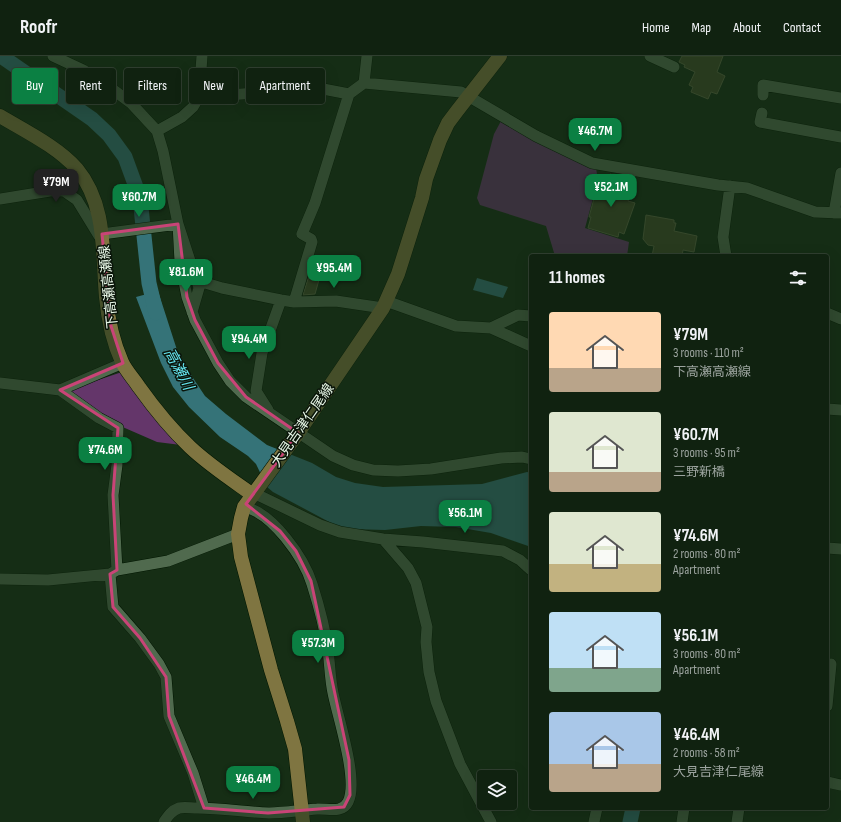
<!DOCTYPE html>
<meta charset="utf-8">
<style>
body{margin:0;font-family:"Sofia Sans Condensed","Noto Sans JP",sans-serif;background:#192a19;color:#f1f3f6;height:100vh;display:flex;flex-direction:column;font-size:15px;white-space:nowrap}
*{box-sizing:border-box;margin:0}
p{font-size:13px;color:#9ca49f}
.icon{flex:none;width:22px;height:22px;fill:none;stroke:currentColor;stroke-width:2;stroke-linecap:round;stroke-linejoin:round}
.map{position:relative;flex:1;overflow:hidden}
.panel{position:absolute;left:529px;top:198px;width:300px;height:556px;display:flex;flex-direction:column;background:#102210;border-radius:4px;box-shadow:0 4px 16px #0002,0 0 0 1px #303f30}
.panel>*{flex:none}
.banner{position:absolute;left:12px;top:12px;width:380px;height:36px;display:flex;gap:8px}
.controls{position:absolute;left:477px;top:714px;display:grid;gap:8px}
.controls a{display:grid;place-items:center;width:40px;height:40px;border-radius:4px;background:#102210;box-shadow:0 4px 16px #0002,0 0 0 1px #303f30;font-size:20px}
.price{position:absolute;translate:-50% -34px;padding:0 9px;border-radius:8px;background:#0b8043;color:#fff;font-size:13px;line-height:26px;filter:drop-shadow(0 1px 2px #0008)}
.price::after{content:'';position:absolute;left:50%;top:24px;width:12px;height:9px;margin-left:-6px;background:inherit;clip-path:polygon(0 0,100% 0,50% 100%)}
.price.selected{background:#222;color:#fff}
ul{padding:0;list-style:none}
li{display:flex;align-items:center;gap:12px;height:100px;padding:0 20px}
li span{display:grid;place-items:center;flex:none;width:112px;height:80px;border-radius:4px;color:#555}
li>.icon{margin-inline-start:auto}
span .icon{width:48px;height:48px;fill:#fffc;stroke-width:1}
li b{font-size:17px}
h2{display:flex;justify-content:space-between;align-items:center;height:48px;padding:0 20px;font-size:17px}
.pill{padding:0 14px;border-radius:4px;background:#102210;box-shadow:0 4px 16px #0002,0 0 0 1px #303f30;font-size:14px;line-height:36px}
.pill.selected{background:#0b8043;color:#fff}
header{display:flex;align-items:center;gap:24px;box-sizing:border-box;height:56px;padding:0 20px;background:#102210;border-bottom:1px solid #303f30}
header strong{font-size:19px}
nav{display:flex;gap:22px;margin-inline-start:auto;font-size:14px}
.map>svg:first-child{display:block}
.green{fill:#64366a}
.water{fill:#357378}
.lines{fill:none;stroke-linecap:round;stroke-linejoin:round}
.river{stroke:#357378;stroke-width:15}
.building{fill:#3f4928;stroke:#5b6644}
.minor-casing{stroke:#011601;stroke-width:12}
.major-casing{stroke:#011601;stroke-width:15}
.minor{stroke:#506a4e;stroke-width:11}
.major{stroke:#7f7541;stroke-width:14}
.marked{fill:none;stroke:#c94477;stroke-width:3;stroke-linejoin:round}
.labels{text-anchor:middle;stroke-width:3;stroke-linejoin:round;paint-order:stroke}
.street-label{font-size:14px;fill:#e6f5e5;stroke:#091409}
.water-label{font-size:15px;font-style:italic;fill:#65e6f1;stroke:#091409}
</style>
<header>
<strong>Roofr</strong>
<nav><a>Home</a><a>Map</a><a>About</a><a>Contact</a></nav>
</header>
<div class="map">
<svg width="841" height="766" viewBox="0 0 841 766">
<rect width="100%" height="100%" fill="#162e15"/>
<path class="green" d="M501,65L596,112L598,124L585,172L629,186L627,200H555L546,170L480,149L477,142L494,78Z
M125,315L181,389L157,386L118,369L68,334Z"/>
<path class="water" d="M477,222L508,231L503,242L473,234Z
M158,235L177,294L191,319L205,340L226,358L267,389L312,407L336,421L355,427L383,431L482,428L527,416L531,417V491L491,477L456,471L421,470L385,474L351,473L333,468L273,436L267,431L256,408L248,400L220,381L189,351L173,331L161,307L136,241Z"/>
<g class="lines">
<path class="river" d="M1,0L92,63L109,79L125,101L140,142L149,227L156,257
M630,766L633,752"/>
</g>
<path class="building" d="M682,0H723L717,16L725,20L717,38L711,36L708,43L691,36L693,31L689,29L695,16L684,11L685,9L679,6Z
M610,118L621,122L619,129L632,133L628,145L635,147L624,178L619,176L618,181L588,172L591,161H589L596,135L598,136L602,124L607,126Z
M646,159L674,164V167H676L674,175L697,180L694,196L683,194L682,200H652L654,190L648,189L643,183Z
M316,209L322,213L315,238L303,239L312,210L316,211Z"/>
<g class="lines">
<g class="minor-casing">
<path id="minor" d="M53,0L83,14L104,27L131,47L157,75L163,95L178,168L194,217L202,226L222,232L281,244L294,246L336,245L383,252
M650,0L674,11
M364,27L367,0
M763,39V29L841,42
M199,41L300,34L323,33L349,38
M762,57L760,66L841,81
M157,75L182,61L193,51L199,41L202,0
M0,143L50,135H64L77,144L99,180L102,178L178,168
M834,157L841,117
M178,168L180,205L187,241L195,264L218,307L230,325L246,341L333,400L353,409L373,414L398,415L431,413L501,402L522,401L531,403
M726,200L723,181L730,130
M386,245L456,270L491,272L518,259L531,260
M294,246L312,186L311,183L302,178L315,147L349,38L364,27L461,36L536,80L592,107L718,129L747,132L815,156L841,157
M192,256L199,232L195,219
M827,257L841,263
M491,272L531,290
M0,327L60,334L123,307
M60,334L99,362L118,372L117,409L113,439L117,514
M827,353L841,354
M268,354L256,335L262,297L281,244
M253,439L260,440L320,469L340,476L383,483L423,486L503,495L520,504L531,514
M383,483L408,512L416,527L427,571L426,586L429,616L436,645L460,708L491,766
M827,492L841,493
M110,518L113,551L140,582L159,608L166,621L169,660L193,717L204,752
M0,523L48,524L110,518L117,514L168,505L238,478
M827,650L831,608
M827,726L841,729
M164,766C168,760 171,755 179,752C184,751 191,752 197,752C221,752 245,756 269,757C285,757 301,754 317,753C327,752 342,758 348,746C359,725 338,662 333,637C330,623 330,609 328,595C325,572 319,550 312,528C304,502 272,456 244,451
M594,766L597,752
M682,766L684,752
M737,766L739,752"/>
</g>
<g class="major-casing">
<path id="major" d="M0,60C25,75 58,91 77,113C107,149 102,198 106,241C108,263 113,286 122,306C126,315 134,323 139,331C154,352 171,373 190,391C209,409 232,424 253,439
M303,766L295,693L287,665L271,614L241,501L238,478L241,462L244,451L298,377L383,252L398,218L422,142L426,123L440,84L448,67L457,55L500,0"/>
</g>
<use href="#minor" class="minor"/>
<use href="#major" class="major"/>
</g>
<path d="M0 0H841V766H0ZM178,168L187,241L195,264L218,307L246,341L298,377L246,448L280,475L296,495L311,525L349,704L350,739L344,751L268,757L204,752L169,660L166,621L140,582L113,551L110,518L117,514L113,439L118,372L60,334L123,307L111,270L102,178Z" fill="#162e15" fill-opacity=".55" fill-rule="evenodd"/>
<path class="marked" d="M178,168L187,241L195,264L218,307L246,341L298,377L246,448L280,475L296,495L311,525L349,704L350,739L344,751L268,757L204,752L169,660L166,621L140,582L113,551L110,518L117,514L113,439L118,372L60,334L123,307L111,270L102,178Z"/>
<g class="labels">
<g class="street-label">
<text transform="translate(108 231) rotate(-96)" y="5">下高瀬高瀬線</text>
<text transform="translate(302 369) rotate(-55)" y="5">大見吉津仁尾線</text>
</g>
<g class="water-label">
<text transform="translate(179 313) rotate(62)" y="5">高瀬川</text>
</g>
</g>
</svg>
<div class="controls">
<a><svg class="icon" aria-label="layers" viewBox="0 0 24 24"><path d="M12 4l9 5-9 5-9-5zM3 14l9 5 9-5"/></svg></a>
</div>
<b class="price" style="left:595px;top:96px">¥46.7M</b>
<b class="price selected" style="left:56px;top:147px">¥79M</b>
<b class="price" style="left:611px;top:152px">¥52.1M</b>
<b class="price" style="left:139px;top:162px">¥60.7M</b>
<b class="price" style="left:334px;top:233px">¥95.4M</b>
<b class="price" style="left:186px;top:237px">¥81.6M</b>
<b class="price" style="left:249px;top:304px">¥94.4M</b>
<b class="price" style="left:105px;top:415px">¥74.6M</b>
<b class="price" style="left:465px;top:478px">¥56.1M</b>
<b class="price" style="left:318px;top:608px">¥57.3M</b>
<b class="price" style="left:253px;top:744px">¥46.4M</b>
<div class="banner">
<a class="pill selected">Buy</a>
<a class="pill">Rent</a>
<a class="pill">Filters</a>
<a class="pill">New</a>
<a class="pill">Apartment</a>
</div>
<section class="panel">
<h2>11 homes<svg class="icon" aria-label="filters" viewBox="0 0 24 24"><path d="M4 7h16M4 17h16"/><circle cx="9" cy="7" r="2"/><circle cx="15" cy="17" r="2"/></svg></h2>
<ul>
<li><span style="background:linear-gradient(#ffd9b3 70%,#b9a48a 0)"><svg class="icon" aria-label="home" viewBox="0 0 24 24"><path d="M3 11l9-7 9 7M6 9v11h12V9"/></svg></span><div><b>¥79M</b><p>3 rooms · 110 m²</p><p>下高瀬高瀬線</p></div></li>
<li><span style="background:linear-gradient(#dfe7d0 75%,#b9a48a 0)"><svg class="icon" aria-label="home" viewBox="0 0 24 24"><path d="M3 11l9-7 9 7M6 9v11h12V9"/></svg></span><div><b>¥60.7M</b><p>3 rooms · 95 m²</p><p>三野新橋</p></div></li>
<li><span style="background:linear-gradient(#dfe7d0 65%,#c2b280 0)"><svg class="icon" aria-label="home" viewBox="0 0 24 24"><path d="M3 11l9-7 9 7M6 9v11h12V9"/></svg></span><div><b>¥74.6M</b><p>2 rooms · 80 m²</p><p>Apartment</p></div></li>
<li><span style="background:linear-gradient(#bfe0f5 70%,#7fa58c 0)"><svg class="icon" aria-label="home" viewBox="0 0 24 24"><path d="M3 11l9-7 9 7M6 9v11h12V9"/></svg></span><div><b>¥56.1M</b><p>3 rooms · 80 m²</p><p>Apartment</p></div></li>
<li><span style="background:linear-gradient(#a9c7e8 65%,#b9a48a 0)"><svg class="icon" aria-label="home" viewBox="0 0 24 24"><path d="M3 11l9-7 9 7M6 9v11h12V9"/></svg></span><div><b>¥46.4M</b><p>2 rooms · 58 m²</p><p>大見吉津仁尾線</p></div></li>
</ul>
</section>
</div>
